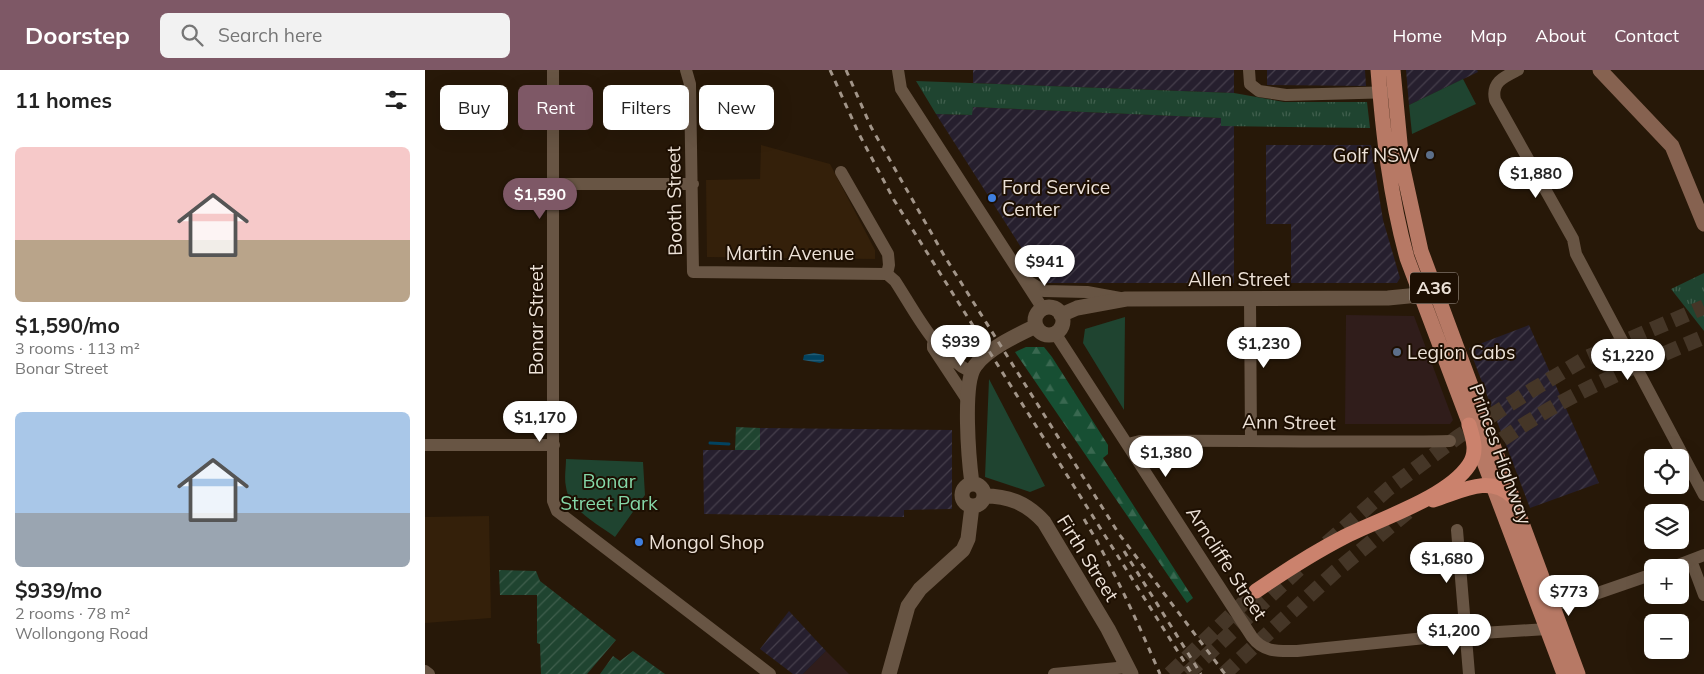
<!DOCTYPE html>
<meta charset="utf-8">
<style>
body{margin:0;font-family:Mulish,sans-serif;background:#f2f2f2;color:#222;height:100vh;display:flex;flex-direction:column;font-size:19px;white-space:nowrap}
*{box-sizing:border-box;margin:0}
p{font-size:16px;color:#767676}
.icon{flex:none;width:28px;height:28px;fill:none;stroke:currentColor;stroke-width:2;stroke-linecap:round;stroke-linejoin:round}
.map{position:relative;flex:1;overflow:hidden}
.panel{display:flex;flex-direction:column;background:#fff;width:425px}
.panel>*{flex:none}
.top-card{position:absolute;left:15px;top:15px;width:475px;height:45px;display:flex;gap:10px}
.buttons{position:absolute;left:1219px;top:379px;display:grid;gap:10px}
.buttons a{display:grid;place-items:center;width:45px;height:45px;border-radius:8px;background:#fff;box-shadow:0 5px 20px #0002;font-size:25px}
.price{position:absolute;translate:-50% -42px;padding:0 11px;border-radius:18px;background:#fff;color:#222;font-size:16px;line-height:32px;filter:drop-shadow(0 1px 2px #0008)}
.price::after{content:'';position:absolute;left:50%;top:30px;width:15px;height:11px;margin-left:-8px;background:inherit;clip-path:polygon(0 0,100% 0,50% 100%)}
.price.current{background:#7e5866;color:#fff}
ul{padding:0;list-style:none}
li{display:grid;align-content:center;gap:10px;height:265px;padding:0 15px}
li span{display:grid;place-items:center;height:155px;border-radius:8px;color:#555}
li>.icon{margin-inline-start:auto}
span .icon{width:90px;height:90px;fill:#fffc;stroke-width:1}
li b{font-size:21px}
h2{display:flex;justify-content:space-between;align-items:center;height:60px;padding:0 15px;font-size:21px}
.chip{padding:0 18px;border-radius:8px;background:#fff;box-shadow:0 5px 20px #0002;font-size:18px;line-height:45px}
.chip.current{background:#7e5866;color:#fff}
header{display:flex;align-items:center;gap:30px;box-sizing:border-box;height:70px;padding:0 25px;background:#7e5866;color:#fff}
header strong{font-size:24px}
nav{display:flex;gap:28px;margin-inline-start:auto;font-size:18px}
.search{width:350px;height:45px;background:#f2f2f2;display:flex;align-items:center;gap:12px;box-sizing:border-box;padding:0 18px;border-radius:8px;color:#767676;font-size:19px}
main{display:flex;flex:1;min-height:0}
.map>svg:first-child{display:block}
.commercial{fill:#301d1b}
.industrial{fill:url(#industrial-furrows)}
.built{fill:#34200a}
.grass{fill:url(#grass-tufts)}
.forest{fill:url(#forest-firs)}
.park{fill:#1f4430}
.garden{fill:url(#garden-furrows)}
.water{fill:url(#water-rules)}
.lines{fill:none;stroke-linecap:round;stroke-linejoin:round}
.stream{stroke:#024360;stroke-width:3}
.motorway-tunnel{stroke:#453627;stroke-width:15;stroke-dasharray:15 8;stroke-linecap:butt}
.minor{stroke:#685544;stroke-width:12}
.tertiary{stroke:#685544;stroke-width:15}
.secondary{stroke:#866250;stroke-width:15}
.trunk{stroke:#b77965;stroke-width:15}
.motorway{stroke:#cb826d;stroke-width:15}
.rail{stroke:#a29589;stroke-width:3;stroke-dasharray:6 6;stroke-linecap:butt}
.service-dot{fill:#5c6f8a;stroke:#1d0f02;stroke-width:2}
.shop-dot{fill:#3f7fe0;stroke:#1d0f02;stroke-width:2}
.labels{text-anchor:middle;stroke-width:4;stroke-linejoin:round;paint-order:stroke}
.shield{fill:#1d0f02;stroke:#afa398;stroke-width:1}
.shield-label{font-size:18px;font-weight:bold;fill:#ede2d8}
.poi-label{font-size:19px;fill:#ede2d8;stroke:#1d0f02;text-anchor:start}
.street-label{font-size:19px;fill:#ede2d8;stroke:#1d0f02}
.park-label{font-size:19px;fill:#85d8a8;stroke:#1d0f02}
</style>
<header>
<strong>Doorstep</strong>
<div class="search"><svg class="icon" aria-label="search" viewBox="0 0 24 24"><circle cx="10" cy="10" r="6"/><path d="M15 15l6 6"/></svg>Search here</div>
<nav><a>Home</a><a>Map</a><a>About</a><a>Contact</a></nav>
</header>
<main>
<section class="panel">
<h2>11 homes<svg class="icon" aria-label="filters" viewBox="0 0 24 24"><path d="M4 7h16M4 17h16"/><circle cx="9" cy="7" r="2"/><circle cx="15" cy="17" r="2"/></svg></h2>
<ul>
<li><span style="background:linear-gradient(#f6c9c9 60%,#b9a48a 0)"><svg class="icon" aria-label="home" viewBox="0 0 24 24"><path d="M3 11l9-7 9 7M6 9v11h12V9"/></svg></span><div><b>$1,590/mo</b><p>3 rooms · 113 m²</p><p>Bonar Street</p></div></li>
<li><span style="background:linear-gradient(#a9c7e8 65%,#9aa5b1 0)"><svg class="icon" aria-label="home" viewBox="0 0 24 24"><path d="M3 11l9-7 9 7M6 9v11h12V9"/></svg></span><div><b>$939/mo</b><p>2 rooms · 78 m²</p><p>Wollongong Road</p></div></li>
</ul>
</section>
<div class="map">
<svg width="1279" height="604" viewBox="0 0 1279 604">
<defs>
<pattern id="industrial-furrows" width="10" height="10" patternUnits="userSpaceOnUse" patternTransform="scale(1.25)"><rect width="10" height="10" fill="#261f2e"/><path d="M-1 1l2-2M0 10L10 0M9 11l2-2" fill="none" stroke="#463f4c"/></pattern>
<pattern id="grass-tufts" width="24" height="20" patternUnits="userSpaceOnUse" patternTransform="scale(1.25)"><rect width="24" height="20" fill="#1f4430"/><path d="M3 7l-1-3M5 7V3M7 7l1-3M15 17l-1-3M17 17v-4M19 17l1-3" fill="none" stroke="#405f4d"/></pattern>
<pattern id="forest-firs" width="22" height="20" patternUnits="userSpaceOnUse" patternTransform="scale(1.25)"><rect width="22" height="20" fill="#174f33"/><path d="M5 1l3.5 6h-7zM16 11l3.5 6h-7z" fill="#396850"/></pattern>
<pattern id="garden-furrows" width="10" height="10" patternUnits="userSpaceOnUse" patternTransform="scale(1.25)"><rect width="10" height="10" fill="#1f4430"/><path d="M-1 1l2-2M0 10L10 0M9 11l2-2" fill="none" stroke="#405f4d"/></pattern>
<pattern id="water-rules" width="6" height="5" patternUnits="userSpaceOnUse" patternTransform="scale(1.25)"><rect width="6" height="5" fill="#024360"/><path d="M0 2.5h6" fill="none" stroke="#275e76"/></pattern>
</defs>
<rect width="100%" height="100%" fill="#271808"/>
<path class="commercial" d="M921,245L989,246L1028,350L1025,354H920Z
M401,581L424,604H378Z"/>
<path class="industrial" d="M548,0H809V23L548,13Z
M842,0H940L941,16L842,15Z
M981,0H1052L1053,2L984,35Z
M548,37L797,48L796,56H809V213H621L615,207L511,44L546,45Z
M841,75H946L958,150L975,208L972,213H866V154H841Z
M1104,255L1174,413L1105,438L1044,278Z
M335,358L527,360V439L479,440V447L279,444L278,380H334Z
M364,541L401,581L378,604H368L335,579Z"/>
<path class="built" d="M336,75L405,94L450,180V189L282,187L281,110L335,109Z
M64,446L66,548L0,553V447Z"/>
<path class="grass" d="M491,11L809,23L859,32H942L945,58L796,56V48L548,37L547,45L511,44Z
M1279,203V261L1246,219Z"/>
<path class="forest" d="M601,277H619L627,287L683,375V384L678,388L768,528L762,533L590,282Z"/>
<path class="park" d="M1038,9L1051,34L987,64L984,35Z
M700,247L699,340L658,273L660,259Z
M564,309L620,416L605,422L560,407Z
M141,389L218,392L220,425L190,467C173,454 144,440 141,417C139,408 141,398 141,389Z"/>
<path class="garden" d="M311,357L335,358V380H310Z
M74,500L111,501L115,511L191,570L162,604H116L115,574L112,573V525H75Z
M208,581L240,604H175L188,586L195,591Z"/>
<path class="water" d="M389,283L399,285V291L395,293L378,290L379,285Z"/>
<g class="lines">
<path class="stream" d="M285,373L304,374"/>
<path class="motorway-tunnel" d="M1059,383C1127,330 1200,300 1279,267
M902,473L963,419L1034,366L1107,320L1163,287L1279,237
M745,604L831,521
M762,604L876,497
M799,604L911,501L985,440"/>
<path class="minor" d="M128,0V431L132,441L345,604
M261,0L265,14L268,202L462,204
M473,0L476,19L618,239
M824,0L825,14L834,21L861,25L970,22
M1093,0C1079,7 1066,12 1070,30L1148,169L1151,184L1279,425
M416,102L463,184L464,195L462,204L470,211C491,243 510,284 546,302
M129,114H268
M604,212L619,221L662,222L695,228
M825,230L826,370
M630,263L827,567C839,583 854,581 872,581L1040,564L1122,559L1130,562
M508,274V278L543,331
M703,374L715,371C819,370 922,373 1025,371
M0,375H129
M1032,460L1044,604
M1266,490L1279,525
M1245,498L1279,485
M1127,534L1147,532L1228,504
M0,601L4,604
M629,604L703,597"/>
<path class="tertiary" d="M610 251a14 14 0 1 1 28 0a14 14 0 1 1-28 0Z
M636,245L652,238L701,229L963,228L994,225
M547,414C544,391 537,314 550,296C562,279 592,265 611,256
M537 425a11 11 0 1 1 22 0a11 11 0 1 1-22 0Z
M559,426C584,426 602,433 619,452L683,559L706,604
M464,604L483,536L495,519L538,480L543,469L547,436"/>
<path class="secondary" d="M1175,0L1247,76L1279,154"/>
<path class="trunk" d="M953,0C958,64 965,126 982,188L1139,604
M968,0L977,94L996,181L1153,604"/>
<path class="motorway" d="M1008,430C1035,422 1064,404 1087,426
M831,521C860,501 888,483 919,467C954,449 1022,428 1044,395C1053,382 1048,368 1044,355"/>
<path class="rail" d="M405,0L434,64L469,130L767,604
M421,0L446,57L520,187L694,464L800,604
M659,449C689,499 712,551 735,604
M699,481L776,604"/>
</g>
<g class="service-dot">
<circle cx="1005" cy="85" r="5"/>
<circle cx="972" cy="282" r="5"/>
</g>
<g class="shop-dot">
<circle cx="567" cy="128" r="5"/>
<circle cx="214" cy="472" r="5"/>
</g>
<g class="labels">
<rect class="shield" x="985" y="202.5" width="48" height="31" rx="4"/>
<g class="shield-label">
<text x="1009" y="224">A36</text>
</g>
<g class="poi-label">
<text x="995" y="92" text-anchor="end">Golf NSW</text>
<text x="577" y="124">Ford Service<tspan x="577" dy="22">Center</tspan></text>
<text x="982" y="289">Legion Cabs</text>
<text x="224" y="479">Mongol Shop</text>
</g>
<g class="street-label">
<text transform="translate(249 131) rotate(-91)" y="7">Booth Street</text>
<text x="365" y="190">Martin Avenue</text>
<text x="814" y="216">Allen Street</text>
<text transform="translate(111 250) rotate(-90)" y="7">Bonar Street</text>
<text transform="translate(864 352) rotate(1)" y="7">Ann Street</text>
<text transform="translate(1076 384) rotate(70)" y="7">Princes Highway</text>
<text transform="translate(663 488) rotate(58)" y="7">Firth Street</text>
<text transform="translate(802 493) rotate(57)" y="7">Arncliffe Street</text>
</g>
<g class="park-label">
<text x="184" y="418">Bonar<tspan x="184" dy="22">Street Park</tspan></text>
</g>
</g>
</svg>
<div class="buttons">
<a><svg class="icon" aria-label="locate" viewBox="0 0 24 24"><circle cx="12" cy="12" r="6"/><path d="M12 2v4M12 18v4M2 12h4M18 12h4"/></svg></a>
<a><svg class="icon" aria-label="layers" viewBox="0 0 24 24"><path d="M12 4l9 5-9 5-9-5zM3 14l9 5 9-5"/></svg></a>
<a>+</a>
<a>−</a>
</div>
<b class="price" style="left:1111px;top:129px">$1,880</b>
<b class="price current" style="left:115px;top:150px">$1,590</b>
<b class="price" style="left:620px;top:217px">$941</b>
<b class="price" style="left:536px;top:297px">$939</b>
<b class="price" style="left:839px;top:299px">$1,230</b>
<b class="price" style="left:1203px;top:311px">$1,220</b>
<b class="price" style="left:115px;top:373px">$1,170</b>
<b class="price" style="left:741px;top:408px">$1,380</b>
<b class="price" style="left:1022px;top:514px">$1,680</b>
<b class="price" style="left:1144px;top:547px">$773</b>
<b class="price" style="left:1029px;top:586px">$1,200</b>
<div class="top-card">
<a class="chip">Buy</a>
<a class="chip current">Rent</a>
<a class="chip">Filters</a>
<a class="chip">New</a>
</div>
</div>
</main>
